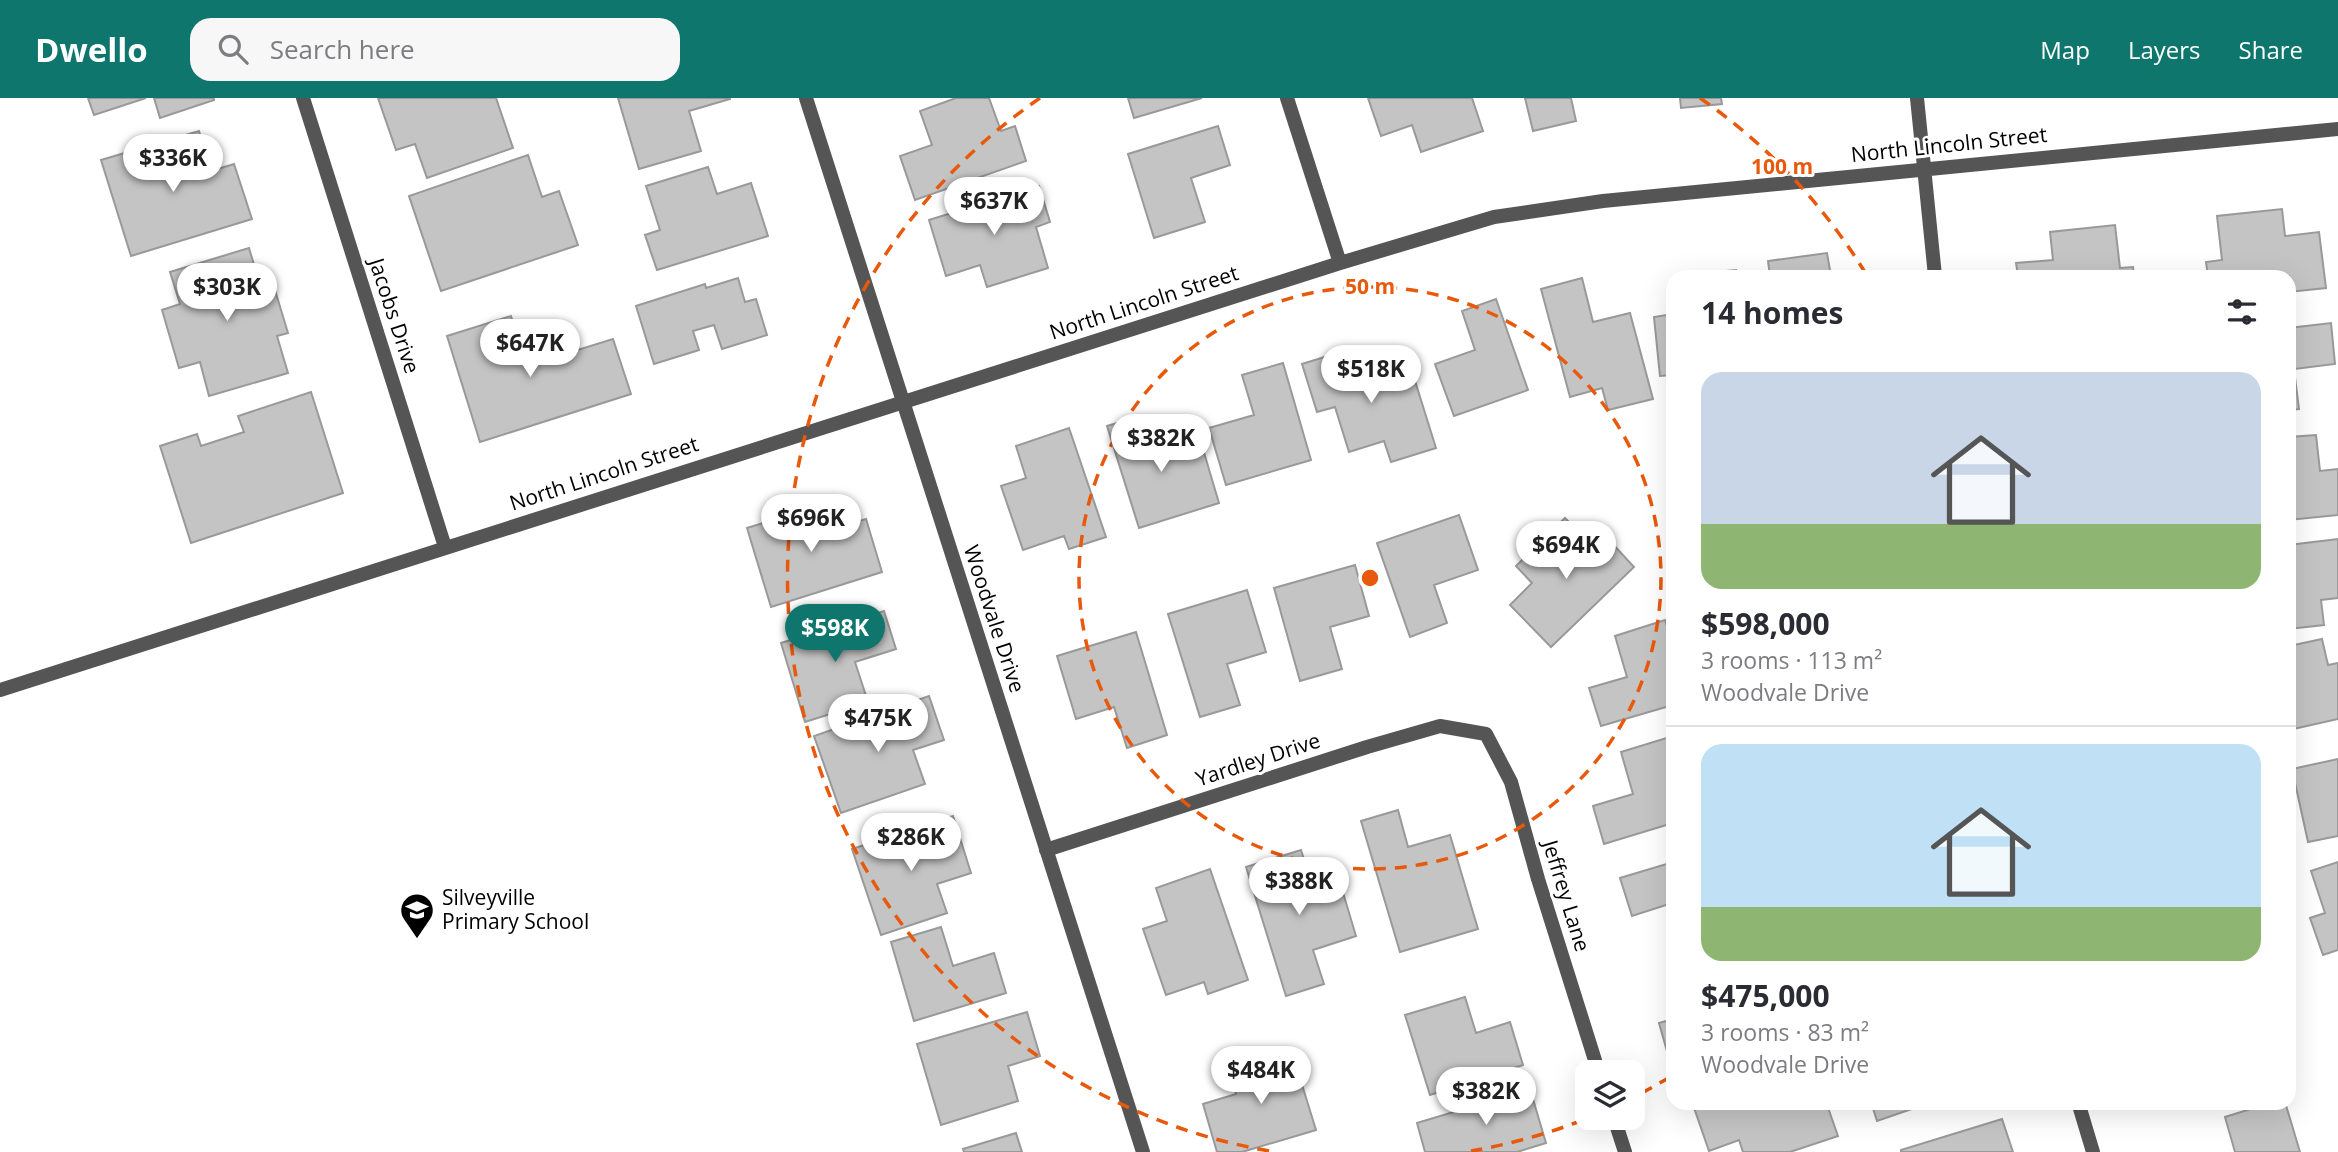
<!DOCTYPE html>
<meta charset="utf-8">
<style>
body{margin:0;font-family:"Open Sans",sans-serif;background:#f7f7f7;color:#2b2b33;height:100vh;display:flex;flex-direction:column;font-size:26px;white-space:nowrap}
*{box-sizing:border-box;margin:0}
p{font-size:23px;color:#7c7c81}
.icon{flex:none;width:38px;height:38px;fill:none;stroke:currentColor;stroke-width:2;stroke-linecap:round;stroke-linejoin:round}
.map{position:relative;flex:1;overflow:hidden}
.panel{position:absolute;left:1666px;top:172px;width:630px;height:840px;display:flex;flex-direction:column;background:#fff;border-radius:21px;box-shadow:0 7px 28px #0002}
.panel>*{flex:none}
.buttons{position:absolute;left:1575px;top:962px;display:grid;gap:14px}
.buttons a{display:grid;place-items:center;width:70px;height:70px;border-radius:14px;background:#fff;box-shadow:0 7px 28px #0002;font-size:35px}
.price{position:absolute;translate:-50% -60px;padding:0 16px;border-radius:24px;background:#fff;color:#222;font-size:23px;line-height:46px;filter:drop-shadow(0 2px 4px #0008)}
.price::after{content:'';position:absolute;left:50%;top:42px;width:21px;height:16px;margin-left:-10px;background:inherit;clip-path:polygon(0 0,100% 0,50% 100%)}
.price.selected{background:#0f766e;color:#fff}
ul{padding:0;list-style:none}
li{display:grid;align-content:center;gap:14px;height:371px;padding:0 35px}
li+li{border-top:2px solid #e1e1e2}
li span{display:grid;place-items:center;height:217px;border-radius:21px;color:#555}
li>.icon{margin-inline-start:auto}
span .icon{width:126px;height:126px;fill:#fffc;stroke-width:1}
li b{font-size:30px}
h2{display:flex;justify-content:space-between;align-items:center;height:84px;padding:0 35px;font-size:30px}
header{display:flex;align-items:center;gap:42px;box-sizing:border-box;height:98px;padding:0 35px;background:#0f766e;color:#fff}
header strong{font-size:33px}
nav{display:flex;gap:38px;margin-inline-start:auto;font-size:24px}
.search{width:490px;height:63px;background:#f7f7f7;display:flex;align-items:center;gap:18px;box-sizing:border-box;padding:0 24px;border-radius:21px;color:#7c7c81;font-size:26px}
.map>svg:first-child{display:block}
.building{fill:#c4c4c4;stroke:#999;stroke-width:2}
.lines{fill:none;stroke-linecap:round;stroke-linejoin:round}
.minor{stroke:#555;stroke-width:14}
.ring{fill:none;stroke:#e8590c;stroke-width:3.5;stroke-dasharray:12 9}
.labels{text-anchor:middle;stroke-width:6;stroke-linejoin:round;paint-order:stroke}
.street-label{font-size:21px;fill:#000;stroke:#fff}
.poi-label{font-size:21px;fill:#000;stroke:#fff;text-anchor:start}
.centre{fill:#e8590c;stroke:#fff;stroke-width:3.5}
.ring-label{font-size:21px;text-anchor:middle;font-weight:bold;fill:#e8590c;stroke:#fff;stroke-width:6;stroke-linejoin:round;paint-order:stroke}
</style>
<header>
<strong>Dwello</strong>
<div class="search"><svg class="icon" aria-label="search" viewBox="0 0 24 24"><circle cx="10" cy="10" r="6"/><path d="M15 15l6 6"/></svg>Search here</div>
<nav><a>Map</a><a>Layers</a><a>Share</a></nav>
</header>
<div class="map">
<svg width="2338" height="1054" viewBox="0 0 2338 1054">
<rect width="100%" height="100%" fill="#fff"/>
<path class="building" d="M88,0H146L94,17Z
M154,0H214V2L160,20Z
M378,0H496L513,50L427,80L415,46L396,52Z
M618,0H730V1L689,13L701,53L639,71Z
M956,0H989L1001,33L1015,28L1026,63L915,102L900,58L932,47L920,13Z
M1128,0H1202L1134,20Z
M1368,0H1472L1483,33L1421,54L1412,27L1381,38Z
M1525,0H1571L1576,23L1533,33Z
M1680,0H1721L1722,6L1681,10Z
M1218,28L1230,67L1191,80L1205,124L1154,140L1128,56Z
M199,33L211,73L234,66L252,121L131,158L101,62Z
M528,57L542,99L559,93L578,147L441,193L409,98Z
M708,69L717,96L751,85L768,138L657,172L645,137L660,132L646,88Z
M1039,88L1050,124L1036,129L1048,170L987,189L980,167L946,178L929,122Z
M2282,111L2285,138L2319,134L2326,190L2289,194V178H2208L2206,164L2222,162L2217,118Z
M2115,127L2120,170L2133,169L2134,178H2018L2016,165L2053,162L2050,134Z
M249,150L259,183L271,179L288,235L277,238L288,275L209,298L200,264L179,270L162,212L180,206L170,174Z
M1827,155L1831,178H1770L1768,163Z
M1736,172L1737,178H1694V176Z
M738,180L745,204L756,201L767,237L722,251L714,227L693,233L699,252L654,266L636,208L705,186L706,190Z
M1582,180L1593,224L1630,215L1653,301L1608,312L1602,290L1570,299L1541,191Z
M1496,201L1528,292L1454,318L1435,266L1475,252L1462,213Z
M1673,216V277L1660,278L1654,219Z
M511,218L526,268L613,241L631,296L480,344L447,238Z
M2331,225L2335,266L2294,271L2299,311L2289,312V230Z
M1357,249L1369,284L1411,270L1436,350L1391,364L1384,343L1349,354L1335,309L1317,314L1302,266Z
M1283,265L1311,362L1226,387L1209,330L1254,317L1242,277Z
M311,294L343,395L191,445L160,348L197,336L201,348L244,334L238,318Z
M1145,317L1156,354L1200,341L1219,405L1139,430L1107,328Z
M1069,330L1106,439L1069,451L1064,438L1023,452L1001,388L1026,380L1016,348Z
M2316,337L2320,373L2338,371V417L2289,422V339Z
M824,406L832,431L866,421L882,474L771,509L747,430Z
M1459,417L1478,472L1434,487L1447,525L1410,539L1377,445Z
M1565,420L1596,452L1608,441L1634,469L1551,549L1510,507L1532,485L1516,468Z
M2338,441V500L2321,502L2324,527L2289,531V447Z
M1355,467L1369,518L1330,529L1342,571L1300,583L1274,490Z
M1247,492L1266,554L1227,566L1240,607L1200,619L1168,516Z
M884,513L896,551L855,564L868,604L805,624L781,545Z
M1665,522L1673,548V607L1601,628L1589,590L1627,579L1615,538Z
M1136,534L1167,637L1127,650L1114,609L1076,621L1057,558Z
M2322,541L2328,567L2338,565V621L2289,632V548Z
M929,598L944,642L913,652L925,686L841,715L814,638Z
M1673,638V725L1604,746L1593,708L1633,696L1621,654Z
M2338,661V738L2308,744L2292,671Z
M1398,712L1408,749L1450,737L1478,831L1400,854L1361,723Z
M953,718L971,775L937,786L947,815L881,837L852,751Z
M1301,752L1312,786L1338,778L1356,838L1313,852L1324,886L1286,898L1246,769Z
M1673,764V821L1669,806L1632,818L1620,780Z
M2338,764V852L2323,857L2310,820L2325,815L2311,773Z
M1210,771L1248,882L1208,896L1204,884L1166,897L1143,831L1167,823L1156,790Z
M941,829L953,868L994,855L1006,895L914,923L891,844Z
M1465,899L1476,935L1510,924L1523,967L1430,997L1405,917Z
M1027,914L1040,958L1008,968L1018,1003L941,1027L917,946Z
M1673,921V963L1670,964L1659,925Z
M1291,951L1316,1032L1242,1054H1217L1203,1006L1236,996L1228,970Z
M1530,991L1546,1045L1517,1054H1425L1417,1025Z
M1692,1004H1826L1838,1038L1790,1054H1743L1739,1042L1709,1053Z
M1871,1004H1932L1877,1023Z
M2273,1004H2285L2300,1054H2235L2225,1019Z
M2002,1021L2013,1054H1901V1052Z
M1016,1035L1022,1054H964L963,1051Z"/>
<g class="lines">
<path class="minor" d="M303,0L445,449
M806,0L1143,1054
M1287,0L1340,165
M1917,0L1935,178
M0,592L1340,165L1494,119L1603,103L2338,31
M1046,752L1367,649L1440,628L1486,636L1511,684L1538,781L1599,975
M2078,1004L2093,1054
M1614,1020L1625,1054"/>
</g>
<g class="ring">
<circle cx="1370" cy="480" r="291"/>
<path d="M1670 979A582 582 0 0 1 1634 999M1583 1022A582 582 0 0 1 1471 1053M1269 1053A582 582 0 0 1 1040 0M1700 0A582 582 0 0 1 1866 176"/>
</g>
<defs>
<g id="school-pin" transform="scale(1.75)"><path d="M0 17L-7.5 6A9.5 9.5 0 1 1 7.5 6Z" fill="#000" stroke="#fff"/><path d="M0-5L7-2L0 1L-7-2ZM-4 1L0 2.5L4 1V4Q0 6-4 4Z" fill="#fff"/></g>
</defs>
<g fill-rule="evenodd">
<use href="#school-pin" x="417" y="812"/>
</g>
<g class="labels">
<g class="street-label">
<text transform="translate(1949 47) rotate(-6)" y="7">North Lincoln Street</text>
<text transform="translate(1144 205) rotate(-18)" y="7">North Lincoln Street</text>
<text transform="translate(394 218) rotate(72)" y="7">Jacobs Drive</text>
<text transform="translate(604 376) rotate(-18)" y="7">North Lincoln Street</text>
<text transform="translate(994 521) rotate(72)" y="7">Woodvale Drive</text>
<text transform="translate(1258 662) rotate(-18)" y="7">Yardley Drive</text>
<text transform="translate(1566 798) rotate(73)" y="7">Jeffrey Lane</text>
</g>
<g class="poi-label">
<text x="442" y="807">Silveyville<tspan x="442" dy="24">Primary School</tspan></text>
</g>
</g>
<circle cx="1370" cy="480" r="10" class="centre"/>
<g class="ring-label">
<text x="1782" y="76">100 m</text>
<text x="1370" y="196">50 m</text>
</g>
</svg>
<div class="buttons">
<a><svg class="icon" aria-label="layers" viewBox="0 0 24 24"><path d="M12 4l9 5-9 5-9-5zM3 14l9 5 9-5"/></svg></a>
</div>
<b class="price" style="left:173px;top:96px">$336K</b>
<b class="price" style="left:994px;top:139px">$637K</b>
<b class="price" style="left:227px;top:225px">$303K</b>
<b class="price" style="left:530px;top:281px">$647K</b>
<b class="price" style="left:1371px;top:307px">$518K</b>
<b class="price" style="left:1161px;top:376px">$382K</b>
<b class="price" style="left:811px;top:456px">$696K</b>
<b class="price" style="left:1566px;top:483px">$694K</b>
<b class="price selected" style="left:835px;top:566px">$598K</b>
<b class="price" style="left:878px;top:656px">$475K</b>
<b class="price" style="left:911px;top:775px">$286K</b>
<b class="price" style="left:1299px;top:819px">$388K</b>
<b class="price" style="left:1261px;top:1008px">$484K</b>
<b class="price" style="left:1486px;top:1029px">$382K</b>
<section class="panel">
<h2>14 homes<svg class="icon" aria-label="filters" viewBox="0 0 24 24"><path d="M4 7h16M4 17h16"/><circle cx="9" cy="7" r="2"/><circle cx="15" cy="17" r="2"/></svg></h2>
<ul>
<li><span style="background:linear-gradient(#c9d6e8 70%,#8fb573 0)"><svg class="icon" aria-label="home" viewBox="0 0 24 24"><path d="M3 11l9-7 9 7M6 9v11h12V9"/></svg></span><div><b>$598,000</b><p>3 rooms · 113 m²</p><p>Woodvale Drive</p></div></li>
<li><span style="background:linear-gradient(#bfe0f5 75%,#8fb573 0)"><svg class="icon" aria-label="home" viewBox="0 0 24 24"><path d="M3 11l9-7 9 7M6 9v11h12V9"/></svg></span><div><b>$475,000</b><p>3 rooms · 83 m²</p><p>Woodvale Drive</p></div></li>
</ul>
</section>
</div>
